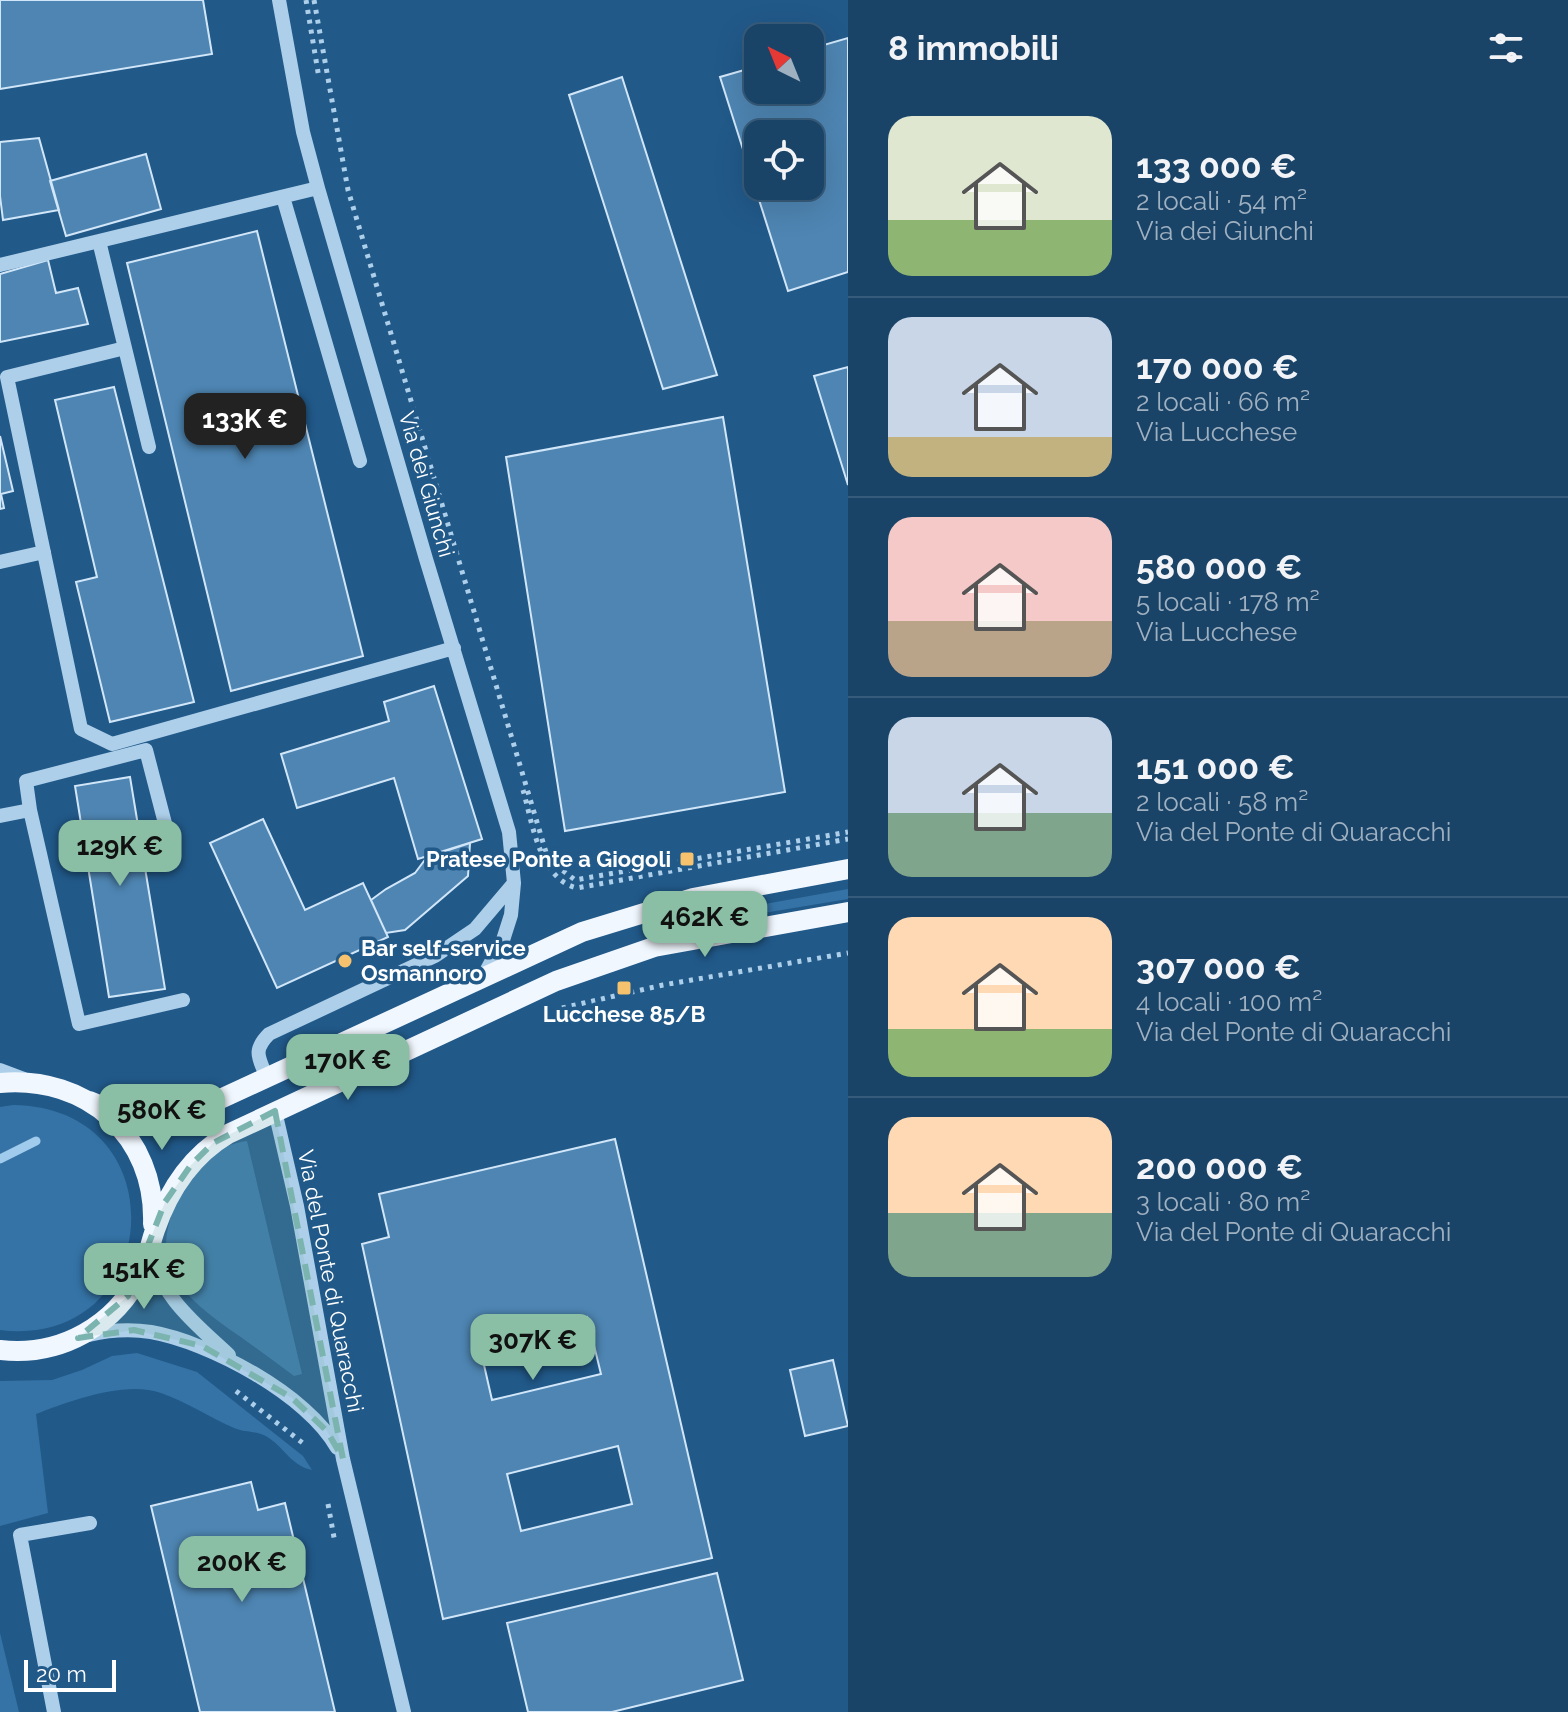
<!DOCTYPE html>
<html lang="it">
<meta charset="utf-8">
<style>
body{margin:0;font-family:Raleway,sans-serif;background:#224a6d;color:#f1f3f6;height:100vh;display:flex;flex-direction:column;font-size:30px;white-space:nowrap}
*{box-sizing:border-box;margin:0}
p{font-size:26px;color:#9fb0c0}
.icon{flex:none;width:44px;height:44px;fill:none;stroke:currentColor;stroke-width:2;stroke-linecap:round;stroke-linejoin:round}
.map{position:relative;flex:1;overflow:hidden}
.sheet{display:flex;flex-direction:column;background:#194367;width:720px}
.sheet>*{flex:none}
.needle{width:52px;rotate:317deg}
.controls{position:absolute;left:744px;top:24px;display:grid;gap:16px}
.controls a{display:grid;place-items:center;width:80px;height:80px;border-radius:16px;background:#194367;box-shadow:0 8px 32px #0002,0 0 0 2px #375c7b;font-size:40px}
.scale{position:absolute;left:24px;bottom:20px;width:92px;box-sizing:border-box;padding-left:8px;border:4px solid #fff;border-top:0;font-size:22px;line-height:28px;white-space:nowrap;color:#fff;-webkit-text-stroke:6px #215989;paint-order:stroke}
.price{position:absolute;translate:-50% -68px;padding:0 18px;border-radius:16px;background:#8abfa5;color:#111;font-size:26px;line-height:52px;filter:drop-shadow(0 2px 4px #0008)}
.price::after{content:'';position:absolute;left:50%;top:48px;width:24px;height:18px;margin-left:-12px;background:inherit;clip-path:polygon(0 0,100% 0,50% 100%)}
.price.selected{background:#222;color:#fff}
ul{padding:0;list-style:none}
li{display:flex;align-items:center;gap:24px;height:200px;padding:0 40px}
li+li{border-top:2px solid #375c7b}
li span{display:grid;place-items:center;flex:none;width:224px;height:160px;border-radius:24px;color:#555}
li>.icon{margin-inline-start:auto}
span .icon{width:96px;height:96px;fill:#fffc;stroke-width:1}
li b{font-size:34px}
h2{display:flex;justify-content:space-between;align-items:center;height:96px;padding:0 40px;font-size:34px}
main{display:flex;flex:1;min-height:0}
.map>svg:first-child{display:block}
.green{fill:#3573a6}
.lines{fill:none;stroke-linecap:round;stroke-linejoin:round}
.stream{stroke:#a0cbec;stroke-width:9}
.building{fill:#4e85b2;stroke:#d1e6f8;stroke-width:2;fill-rule:evenodd}
.path{stroke:#adcfea;stroke-width:5;stroke-dasharray:4 6;stroke-linecap:butt}
.minor{stroke:#adcfea;stroke-width:14}
.major{stroke:#f1f7fe;stroke-width:20}
.marked{fill:#7bb4af;fill-opacity:0.2;stroke:#7bb4af;stroke-width:6;stroke-dasharray:16 10;stroke-linejoin:round}
.poi-dot{fill:#f7c26e;stroke:#215989;stroke-width:3}
.labels{text-anchor:middle;stroke-width:7;stroke-linejoin:round;paint-order:stroke}
.street-label{font-size:22px;fill:#fff;stroke:#215989}
.poi-label{font-size:22px;font-weight:bold;fill:#fff;stroke:#215989;text-anchor:end}
</style>
<main>
<div class="map">
<svg width="848" height="1712" viewBox="0 0 848 1712">
<rect width="100%" height="100%" fill="#215989"/>
<path class="green" d="M848,889V899L745,916L743,908Z
M13,1105C182,1107 163,1350 0,1330V1107Z
M247,1141L302,1374L294,1376C273,1360 251,1344 229,1329C172,1287 148,1262 181,1191C193,1166 220,1144 247,1141Z
M137,1353L197,1372L303,1456L312,1470C292,1466 285,1449 269,1438C257,1430 245,1433 234,1428C209,1417 187,1402 161,1393C126,1380 69,1401 36,1414L48,1513L0,1526V1381L52,1380L82,1370L112,1356Z
M0,1633L19,1712H0Z"/>
<g class="lines">
<path class="stream" d="M0,1159L36,1141"/>
</g>
<path class="building" d="M0,0H203L212,54L0,89Z
M848,38V272L788,291L720,77L758,66V90H810V49ZM758,134H810V186H758Z
M622,77L717,375L663,389L569,95Z
M39,138L59,210L3,220L0,196V142Z
M146,154L161,209L66,236L50,181Z
M257,231L363,656L231,691L127,263Z
M48,260L56,293L78,288L88,324L0,342V274Z
M848,367V485L814,376Z
M114,387L194,702L110,722L76,582L97,577L55,400Z
M723,417L785,792L565,831L506,457Z
M0,436L13,491L1,494L4,508L0,509Z
M434,686L482,839L418,859L394,778L297,808L281,754L389,721L384,702Z
M130,777L165,989L109,997L75,786Z
M263,819L305,910L363,883L388,937L277,988L210,843Z
M470,843L468,876L405,930L386,933L371,900L386,889L415,873L427,857Z
M615,1139L712,1558L443,1619L362,1244L389,1237L379,1194ZM587,1317L601,1374L492,1400L479,1343ZM618,1446L632,1504L521,1531L507,1474Z
M833,1360L848,1426L805,1436L790,1370Z
M251,1482L258,1510L285,1503L335,1712H200L151,1506Z
M717,1573L743,1680L612,1712H528L507,1623Z"/>
<g class="lines">
<path class="path" d="M306,0L319,78
M314,0L348,190L548,859L575,880L848,832
M523,790C532,821 539,879 577,888L848,839
M562,1008L663,985L848,953
M236,1391L304,1444
M328,1504L335,1543"/>
<path class="minor" d="M279,0L303,132L318,188L426,559L509,832L514,883L511,915L503,940L484,975
M283,197L360,461
M99,241L149,447
M0,265L318,188
M125,348L7,377L81,729L112,744L454,648
M0,562L44,552
M30,810L26,781L146,750L167,831
M0,816L30,810L79,1024L183,1000
M0,1070L24,1079
M267,1078C259,1058 252,1051 269,1034L435,956L475,929L514,883
M275,1111L297,1206L343,1459L404,1712
M152,1248C158,1296 196,1324 229,1355
M89,1335C110,1330 130,1329 151,1332C209,1342 308,1395 337,1448
M54,1712L20,1535L90,1523"/>
<path class="major" d="M0,1083C87,1075 156,1136 153,1224
M89,1101C123,1116 153,1120 190,1113L582,932L693,898L848,869
M0,1350C60,1357 116,1326 142,1271C148,1258 150,1244 155,1230C169,1189 191,1156 228,1134L556,981L654,947L848,912"/>
</g>
<path class="marked" d="M275,1111L343,1459L327,1431L292,1398L202,1346L134,1330L78,1338L128,1296L165,1202L191,1165L213,1143Z"/>
<g class="poi-dot">
<rect x="679" y="851" width="16" height="16" rx="4"/>
<circle cx="345" cy="961" r="8"/>
<rect x="616" y="980" width="16" height="16" rx="4"/>
</g>
<g class="labels">
<g class="street-label">
<text transform="translate(427 484) rotate(74)" y="8">Via dei Giunchi</text>
<text transform="translate(331 1281) rotate(79)" y="8">Via del Ponte di Quaracchi</text>
</g>
<g class="poi-label">
<text x="671" y="867">Pratese Ponte a Giogoli</text>
<text x="361" y="956" text-anchor="start">Bar self-service<tspan x="361" dy="25">Osmannoro</tspan></text>
<text x="624" y="1022" text-anchor="middle">Lucchese 85/B</text>
</g>
</g>
</svg>
<div class="controls">
<a><svg class="needle" viewBox="-14 -14 28 28"><path d="M0-13l5 13h-10z" fill="#e53935"/><path d="M0 13l5-13h-10z" fill="#9fb0c0"/></svg></a>
<a><svg class="icon" aria-label="locate" viewBox="0 0 24 24"><circle cx="12" cy="12" r="6"/><path d="M12 2v4M12 18v4M2 12h4M18 12h4"/></svg></a>
</div>
<div class="scale">20 m</div>
<b class="price selected" style="left:245px;top:461px">133K €</b>
<b class="price" style="left:120px;top:888px">129K €</b>
<b class="price" style="left:705px;top:959px">462K €</b>
<b class="price" style="left:348px;top:1102px">170K €</b>
<b class="price" style="left:162px;top:1152px">580K €</b>
<b class="price" style="left:144px;top:1311px">151K €</b>
<b class="price" style="left:533px;top:1382px">307K €</b>
<b class="price" style="left:242px;top:1604px">200K €</b>
</div>
<section class="sheet">
<h2>8 immobili<svg class="icon" aria-label="filters" viewBox="0 0 24 24"><path d="M4 7h16M4 17h16"/><circle cx="9" cy="7" r="2"/><circle cx="15" cy="17" r="2"/></svg></h2>
<ul>
<li><span style="background:linear-gradient(#dfe7d0 65%,#8fb573 0)"><svg class="icon" aria-label="home" viewBox="0 0 24 24"><path d="M3 11l9-7 9 7M6 9v11h12V9"/></svg></span><div><b>133 000 €</b><p>2 locali · 54 m²</p><p>Via dei Giunchi</p></div></li>
<li><span style="background:linear-gradient(#c9d6e8 75%,#c2b280 0)"><svg class="icon" aria-label="home" viewBox="0 0 24 24"><path d="M3 11l9-7 9 7M6 9v11h12V9"/></svg></span><div><b>170 000 €</b><p>2 locali · 66 m²</p><p>Via Lucchese</p></div></li>
<li><span style="background:linear-gradient(#f6c9c9 65%,#b9a48a 0)"><svg class="icon" aria-label="home" viewBox="0 0 24 24"><path d="M3 11l9-7 9 7M6 9v11h12V9"/></svg></span><div><b>580 000 €</b><p>5 locali · 178 m²</p><p>Via Lucchese</p></div></li>
<li><span style="background:linear-gradient(#c9d6e8 60%,#7fa58c 0)"><svg class="icon" aria-label="home" viewBox="0 0 24 24"><path d="M3 11l9-7 9 7M6 9v11h12V9"/></svg></span><div><b>151 000 €</b><p>2 locali · 58 m²</p><p>Via del Ponte di Quaracchi</p></div></li>
<li><span style="background:linear-gradient(#ffd9b3 70%,#8fb573 0)"><svg class="icon" aria-label="home" viewBox="0 0 24 24"><path d="M3 11l9-7 9 7M6 9v11h12V9"/></svg></span><div><b>307 000 €</b><p>4 locali · 100 m²</p><p>Via del Ponte di Quaracchi</p></div></li>
<li><span style="background:linear-gradient(#ffd9b3 60%,#7fa58c 0)"><svg class="icon" aria-label="home" viewBox="0 0 24 24"><path d="M3 11l9-7 9 7M6 9v11h12V9"/></svg></span><div><b>200 000 €</b><p>3 locali · 80 m²</p><p>Via del Ponte di Quaracchi</p></div></li>
</ul>
</section>
</main>
